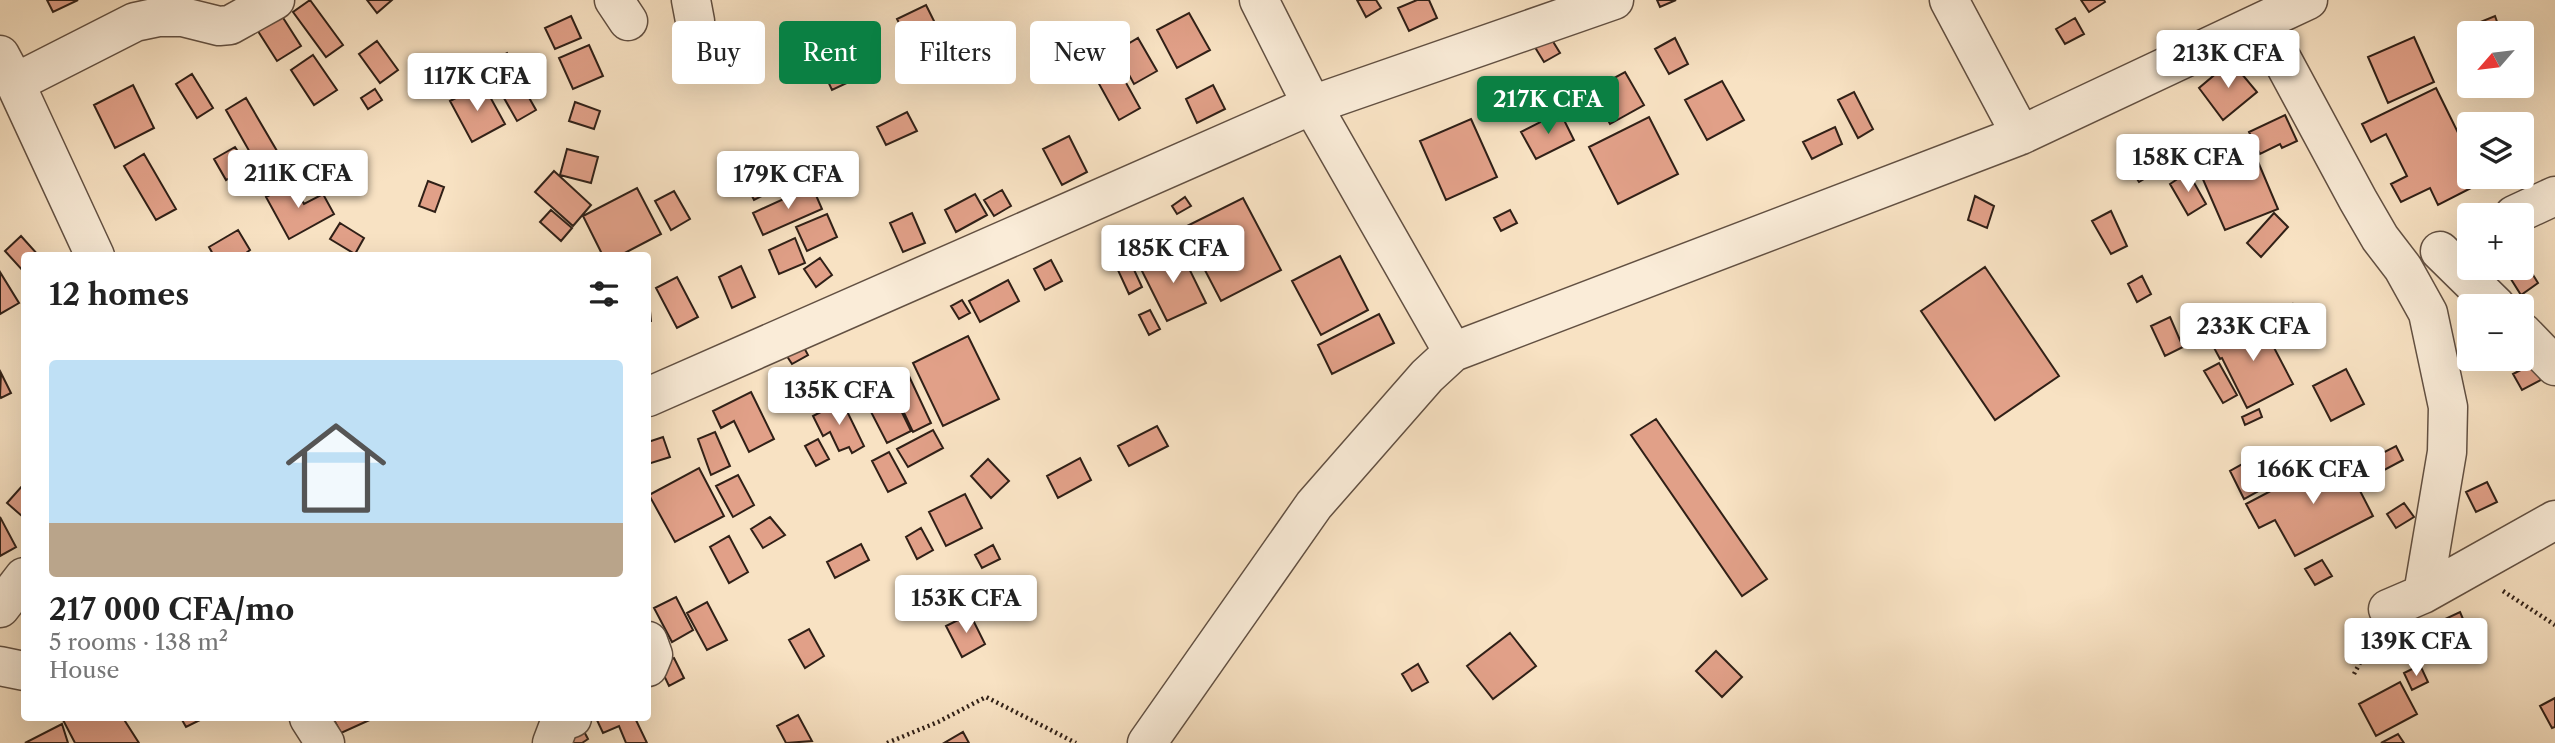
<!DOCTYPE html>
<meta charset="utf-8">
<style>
body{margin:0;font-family:"Libre Caslon Text",serif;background:#f2f2f2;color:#222;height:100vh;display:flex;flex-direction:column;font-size:26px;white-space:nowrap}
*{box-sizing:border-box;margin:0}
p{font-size:23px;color:#767676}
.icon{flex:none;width:38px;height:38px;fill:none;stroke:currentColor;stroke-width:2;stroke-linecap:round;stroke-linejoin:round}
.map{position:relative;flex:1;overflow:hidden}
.sheet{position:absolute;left:21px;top:252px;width:630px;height:469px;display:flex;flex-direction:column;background:#fff;border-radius:7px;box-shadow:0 7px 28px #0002}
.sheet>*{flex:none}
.top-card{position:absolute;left:672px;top:21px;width:665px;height:63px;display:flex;gap:14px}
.needle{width:46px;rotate:242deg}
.fabs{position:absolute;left:2457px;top:21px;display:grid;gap:14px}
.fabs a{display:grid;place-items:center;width:77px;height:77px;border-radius:7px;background:#fff;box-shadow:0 7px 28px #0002;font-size:35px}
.price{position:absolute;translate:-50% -60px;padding:0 16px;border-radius:7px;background:#fff;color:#222;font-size:23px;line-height:46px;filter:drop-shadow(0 2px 4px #0008)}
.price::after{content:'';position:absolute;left:50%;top:42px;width:21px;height:16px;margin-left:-10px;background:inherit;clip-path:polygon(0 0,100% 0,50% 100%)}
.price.selected{background:#0b8043;color:#fff}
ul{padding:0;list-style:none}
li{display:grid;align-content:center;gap:14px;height:371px;padding:0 28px}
li span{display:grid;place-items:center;height:217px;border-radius:7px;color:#555}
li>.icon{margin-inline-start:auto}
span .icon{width:126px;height:126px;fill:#fffc;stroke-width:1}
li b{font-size:30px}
h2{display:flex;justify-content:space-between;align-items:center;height:84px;padding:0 28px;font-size:30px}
.pill{padding:0 24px;border-radius:7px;background:#fff;box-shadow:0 7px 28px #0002;font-size:24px;line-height:63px}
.pill.selected{background:#0b8043;color:#fff}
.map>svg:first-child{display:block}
.building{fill:#e1a088;stroke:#302017;stroke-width:2}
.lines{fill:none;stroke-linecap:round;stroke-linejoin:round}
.minor-casing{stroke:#625042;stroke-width:41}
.path{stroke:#302017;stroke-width:4.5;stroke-dasharray:2 3.5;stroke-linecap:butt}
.minor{stroke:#faecd8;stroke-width:38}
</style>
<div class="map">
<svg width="2555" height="743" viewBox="0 0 2555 743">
<rect width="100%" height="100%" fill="#f8e2c3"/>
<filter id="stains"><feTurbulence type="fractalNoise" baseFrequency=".00286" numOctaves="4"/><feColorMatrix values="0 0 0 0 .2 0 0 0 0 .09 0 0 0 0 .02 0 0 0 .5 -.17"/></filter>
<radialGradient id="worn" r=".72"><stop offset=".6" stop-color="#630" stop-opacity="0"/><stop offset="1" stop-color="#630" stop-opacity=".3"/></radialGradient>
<path class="building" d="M47,0H78L53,12Z
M310,0L343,45L326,57L293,12Z
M367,0H392L377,13Z
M1357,0H1376L1381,8L1366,17Z
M1417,0H1429L1437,18L1409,31L1398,8Z
M1657,0H1676L1660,7Z
M2081,0H2104L2105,2L2089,12Z
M926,5L936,25L907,39L897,19Z
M280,13L301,46L277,61L256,28Z
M1189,13L1210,50L1177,68L1157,30Z
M571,16L581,38L555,49L545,28Z
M2495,16L2501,33H2477L2473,25Z
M2075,18L2084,34L2065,44L2056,29Z
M1549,35L1560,53L1544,62L1533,44Z
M2414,37L2434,82L2388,103L2368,57Z
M1138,38L1157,71L1134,84L1116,51Z
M1675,38L1688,64L1669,74L1655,49Z
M377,41L398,70L380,83L359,54Z
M589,45L603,76L573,89L559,58Z
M836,51L851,81L832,90L818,60Z
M1109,52L1140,108L1119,120L1088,64Z
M507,53L522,83L502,92L488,63Z
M313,55L337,90L314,105L291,70Z
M2231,61L2257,92L2223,120L2199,88Z
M1625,72L1644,105L1610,124L1592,90Z
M192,74L213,108L197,118L176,84Z
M1722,81L1744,120L1707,140L1685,100Z
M483,84L505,124L472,142L450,101Z
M133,85L154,128L115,148L94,105Z
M1213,85L1225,109L1197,123L1186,99Z
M523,87L536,110L517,121L504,98Z
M2436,88L2469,155L2467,170L2475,186L2438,205L2430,188L2401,202L2391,184L2407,176L2386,134L2371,142L2362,124Z
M375,89L382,100L368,109L361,98Z
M1854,92L1873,129L1858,138L1838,100Z
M246,98L277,151L256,163L226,110Z
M575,102L600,111L594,129L569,121Z
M907,112L917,131L886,145L877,127Z
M1560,112L1574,140L1536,159L1521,132Z
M2285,115L2297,141L2282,148L2280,144L2260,154L2249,132Z
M1649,117L1678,174L1618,204L1589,147Z
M1471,119L1497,177L1446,200L1420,141Z
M1835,127L1842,144L1812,159L1803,142Z
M1069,136L1087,172L1062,185L1043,149Z
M2248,138L2278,209L2225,230L2195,161Z
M2140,145L2156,172L2139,182L2122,156Z
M235,147L248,167L226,180L214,159Z
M567,149L598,157L591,183L560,175Z
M144,154L176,209L156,220L124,166Z
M757,156L774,190L754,200L737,166Z
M554,171L591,205L573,226L535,192Z
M2188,172L2206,204L2188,215L2170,184Z
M428,181L444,187L435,212L419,206Z
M292,183L304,204L323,194L334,214L289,239L266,197Z
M812,186L822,209L763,235L753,213Z
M637,188L661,234L619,256H603L583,216Z
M1002,190L1011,206L994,216L984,200Z
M674,191L690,219L671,230L655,201Z
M975,194L987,215L956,232L945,210Z
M1975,196L1994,206L1987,228L1968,220Z
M1185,197L1191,206L1177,214L1172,206Z
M1243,198L1281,270L1221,301L1183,228Z
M551,210L572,228L561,241L540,222Z
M1510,210L1517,223L1501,231L1494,218Z
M2111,211L2127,246L2111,254L2092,221Z
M912,213L925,243L903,252L890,223Z
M2274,213L2288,227L2261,257L2247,243Z
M827,214L837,237L807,251L796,227Z
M340,223L364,238L355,254L330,239Z
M238,230L250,250L242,256H214L209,247Z
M21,236L39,256H24V272L5,251Z
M795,238L805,263L779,274L769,250Z
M1179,248L1206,303L1167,321L1140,267Z
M1340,256L1368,310L1321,335L1292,281Z
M2522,257L2538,283L2521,295L2504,268H2522Z
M820,258L832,275L816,287L804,269Z
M1051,260L1062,281L1045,290L1034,269Z
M1130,261L1142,287L1129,294L1117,268Z
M741,266L755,297L732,308L719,277Z
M1985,267L2059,376L1995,420L1921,311Z
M0,272L19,303L0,314Z
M2142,276L2151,294L2137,302L2128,284Z
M677,277L698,317L677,328L656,288Z
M1008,280L1019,301L980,322L969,301Z
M648,291L651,321L648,322Z
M962,300L970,313L959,319L951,306Z
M2293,304L2309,319L2296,334L2279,320Z
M1150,310L1160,329L1149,335L1139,315Z
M1379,314L1394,343L1332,374L1318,345Z
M2170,317L2183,347L2165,356L2151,326Z
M2259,319L2293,384L2247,408L2222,358L2220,359L2212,344Z
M968,336L999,399L943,426L913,363Z
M800,340L808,355L792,364L783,350Z
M2219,363L2237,395L2223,403L2204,371Z
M2532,364L2541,380L2522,390L2513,374Z
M2346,369L2364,404L2331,421L2313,386Z
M807,372L816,390L803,398L793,380Z
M1,373L11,393L1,398L0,396Z
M908,374L931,423L913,432L890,383Z
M751,392L774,439L749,452L734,421L721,428L713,411Z
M894,396L911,431L887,443L869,408Z
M842,401L864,446L852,453L849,447L839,451L830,432L823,436L813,416Z
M2259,409L2262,417L2245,425L2242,417Z
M1656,419L1767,579L1742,596L1631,435Z
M1157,426L1168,446L1129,466L1118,446Z
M933,430L943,448L908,467L897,449Z
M715,432L730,466L711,475L698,439Z
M663,437L670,457L648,464V442Z
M818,439L829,459L816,466L805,446Z
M2396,446L2403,460L2373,476L2365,462Z
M889,452L906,483L888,492L872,461Z
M2341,454L2373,516L2295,556L2275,520L2259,528L2246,504Z
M1080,458L1091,480L1058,498L1047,476Z
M988,459L1009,481L991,498L971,476Z
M2248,461L2262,489L2244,499L2230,471Z
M699,468L724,516L675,542L649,495Z
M738,475L754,505L733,517L716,486Z
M2487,482L2497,502L2476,512L2466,492Z
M23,485L24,515L23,517L7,503Z
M965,494L982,528L946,546L929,512Z
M2404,503L2414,517L2396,528L2387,514Z
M0,517L16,547L0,556Z
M770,517L785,535L763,548L751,529Z
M921,528L933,550L917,559L906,537Z
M729,536L748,572L729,583L710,547Z
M861,544L869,560L835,578L827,562Z
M993,545L1000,559L982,568L975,555Z
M2322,560L2332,576L2315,585L2305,569Z
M676,597L693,630L672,642L654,608Z
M707,602L727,640L707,650L687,613Z
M2460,612L2466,626L2450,634L2443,620Z
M970,614L985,644L962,657L946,626Z
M809,629L824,656L805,668L789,640Z
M1510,633L1536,666L1493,699L1467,666Z
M1716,651L1742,677L1722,697L1696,671Z
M674,658L684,678L669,686L659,665Z
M1418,664L1428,682L1412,691L1402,674Z
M2420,665L2428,682L2412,690L2404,673Z
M2400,682L2417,714L2376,736L2359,704Z
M2555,698V727L2552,728L2540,706Z
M798,715L812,741L786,743L777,726Z
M62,718H123L139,743H75Z
M181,718H204L186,727Z
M333,718H374L341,733Z
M596,718H635L647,743H626L619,726L603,733Z
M62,724L68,743H25Z
M580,724L588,739L582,743H568Z
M963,732L969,743H944Z
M2398,734L2404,743H2381Z"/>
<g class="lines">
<g class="minor-casing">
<path id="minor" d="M614,0L628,21
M691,0L695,21
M1259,0L1312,105L1453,352
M1949,0L2021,135
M2262,22L2358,200L2380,238L2403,268L2428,313L2448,407L2447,452L2423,594
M0,55L15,83L95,256
M15,83L135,22L159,17H183L219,26L230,25L275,0
M2514,215L2555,196
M2440,251L2496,306
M2522,332L2555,366
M648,397L1312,105L1614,0
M0,608L24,577
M2388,609L2423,594L2555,520
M648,641L653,655L648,667
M0,666L24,671
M309,718L325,743
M552,743L560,722L572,718
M1147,743L1314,505L1427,376L1453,352L2021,135L2308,0"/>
</g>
<path class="path" d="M2503,591L2555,625
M2354,674L2372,640
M887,743L938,722L986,697L1076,743"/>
<use href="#minor" class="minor"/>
</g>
<rect width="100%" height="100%" filter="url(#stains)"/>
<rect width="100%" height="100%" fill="url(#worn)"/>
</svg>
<div class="fabs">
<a><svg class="needle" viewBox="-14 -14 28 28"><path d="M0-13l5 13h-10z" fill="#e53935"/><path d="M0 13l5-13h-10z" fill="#767676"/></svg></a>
<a><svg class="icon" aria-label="layers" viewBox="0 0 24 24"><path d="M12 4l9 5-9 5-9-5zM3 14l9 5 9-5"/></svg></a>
<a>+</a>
<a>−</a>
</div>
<b class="price" style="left:2228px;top:90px">213K CFA</b>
<b class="price" style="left:477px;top:113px">117K CFA</b>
<b class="price selected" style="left:1548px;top:136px">217K CFA</b>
<b class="price" style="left:2188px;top:194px">158K CFA</b>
<b class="price" style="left:298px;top:210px">211K CFA</b>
<b class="price" style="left:788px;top:211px">179K CFA</b>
<b class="price" style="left:1173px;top:285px">185K CFA</b>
<b class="price" style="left:2253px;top:363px">233K CFA</b>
<b class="price" style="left:839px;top:427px">135K CFA</b>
<b class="price" style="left:2313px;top:506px">166K CFA</b>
<b class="price" style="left:966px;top:635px">153K CFA</b>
<b class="price" style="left:2416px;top:678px">139K CFA</b>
<div class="top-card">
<a class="pill">Buy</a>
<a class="pill selected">Rent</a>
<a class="pill">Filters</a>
<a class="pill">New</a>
</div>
<section class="sheet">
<h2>12 homes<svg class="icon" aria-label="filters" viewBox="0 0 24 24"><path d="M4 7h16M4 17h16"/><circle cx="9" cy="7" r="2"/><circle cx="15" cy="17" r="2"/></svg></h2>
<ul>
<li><span style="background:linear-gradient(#bfe0f5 75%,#b9a48a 0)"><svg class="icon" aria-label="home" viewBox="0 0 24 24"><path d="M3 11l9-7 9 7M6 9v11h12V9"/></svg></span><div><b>217 000 CFA/mo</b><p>5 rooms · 138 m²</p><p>House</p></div></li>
</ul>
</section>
</div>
